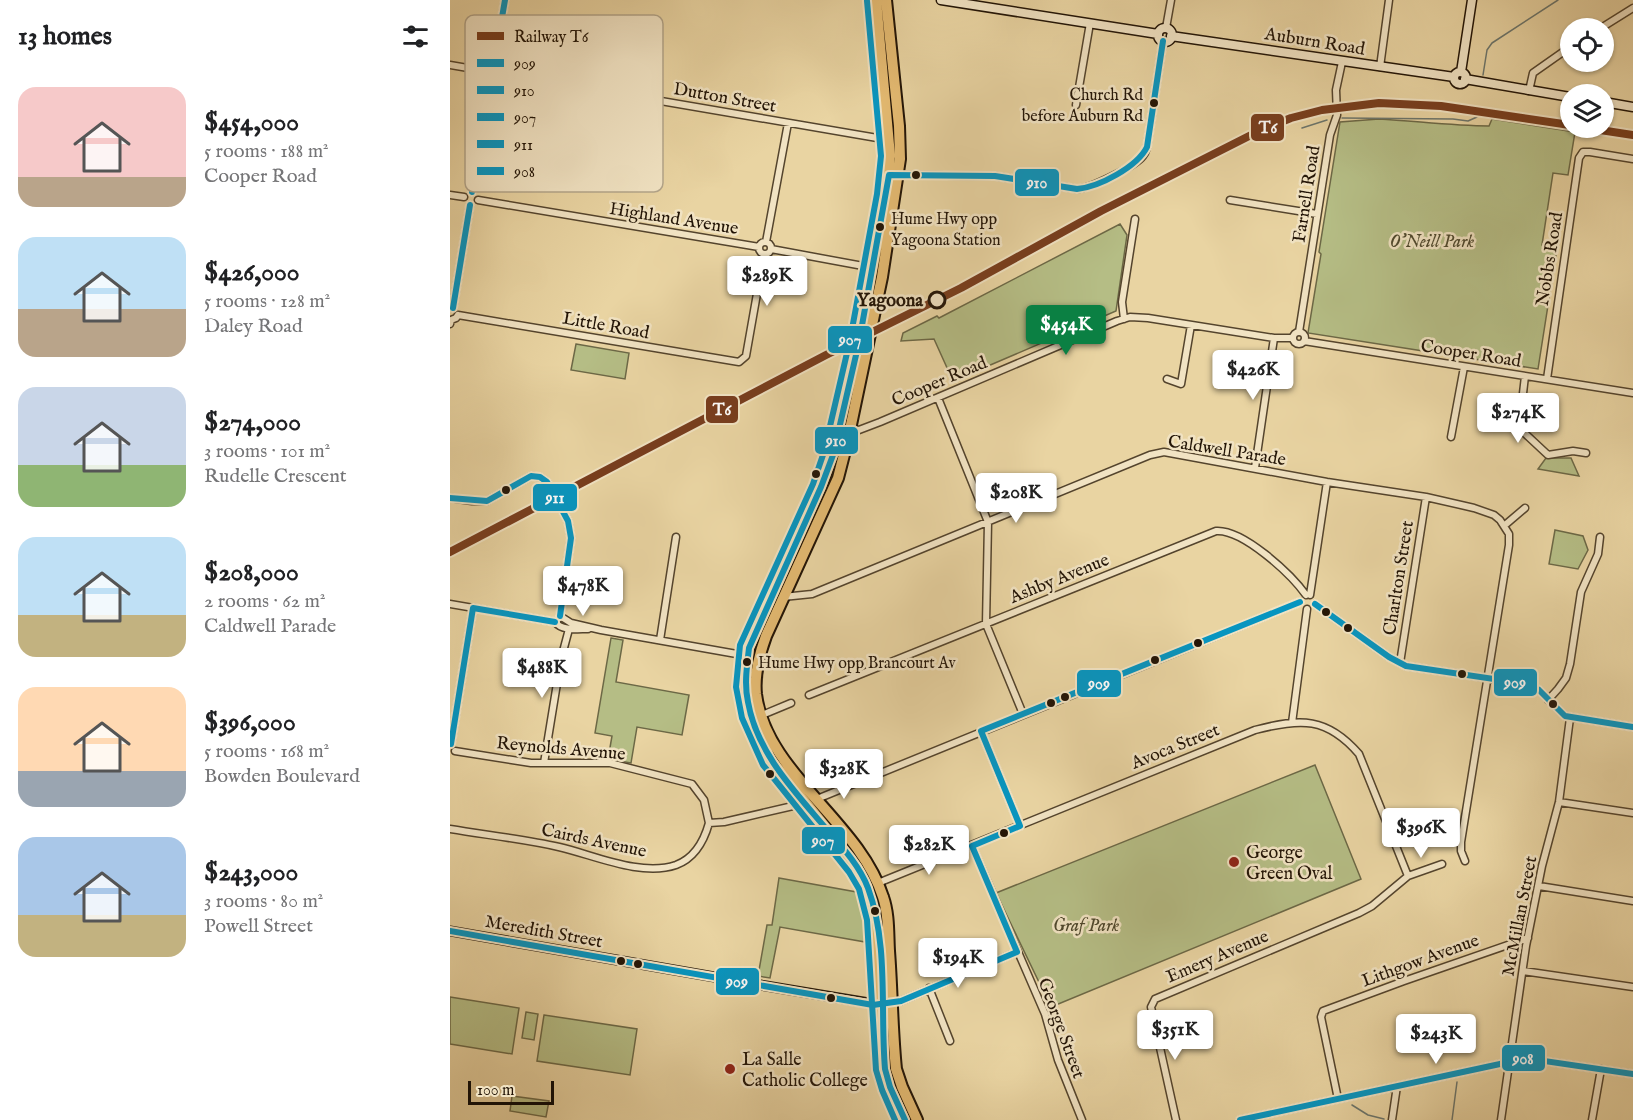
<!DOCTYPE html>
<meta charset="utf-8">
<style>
body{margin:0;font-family:"IM FELL English",serif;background:#f2f2f2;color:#202124;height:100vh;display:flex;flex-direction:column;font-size:22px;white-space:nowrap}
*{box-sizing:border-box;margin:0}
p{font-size:20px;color:#757577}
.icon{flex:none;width:33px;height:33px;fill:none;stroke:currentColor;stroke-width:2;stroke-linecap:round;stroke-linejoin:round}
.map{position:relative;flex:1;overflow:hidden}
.sheet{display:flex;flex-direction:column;background:#fff;width:450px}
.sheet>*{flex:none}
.buttons{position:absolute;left:1110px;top:18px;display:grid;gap:12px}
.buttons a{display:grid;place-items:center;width:54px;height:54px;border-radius:50%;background:#fff;box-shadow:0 2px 4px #0004;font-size:30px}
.scale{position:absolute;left:18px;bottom:15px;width:86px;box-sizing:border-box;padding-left:6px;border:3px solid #221406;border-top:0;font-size:16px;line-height:21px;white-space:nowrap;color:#221406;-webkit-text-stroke:4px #f1e3c3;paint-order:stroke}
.price{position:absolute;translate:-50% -51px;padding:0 14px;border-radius:6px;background:#fff;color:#222;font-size:20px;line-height:39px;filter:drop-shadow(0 2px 3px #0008)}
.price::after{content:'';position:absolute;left:50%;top:36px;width:18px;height:14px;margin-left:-9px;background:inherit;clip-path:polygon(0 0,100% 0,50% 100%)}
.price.current{background:#0b8043;color:#fff}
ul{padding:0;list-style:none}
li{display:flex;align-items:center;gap:18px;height:150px;padding:0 18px}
li span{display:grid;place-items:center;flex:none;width:168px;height:120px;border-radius:18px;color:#555}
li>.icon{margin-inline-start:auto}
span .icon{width:72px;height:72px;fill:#fffc;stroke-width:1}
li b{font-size:26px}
h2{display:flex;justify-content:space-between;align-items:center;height:72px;padding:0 18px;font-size:26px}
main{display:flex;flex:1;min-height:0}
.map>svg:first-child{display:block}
.green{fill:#b5bd85;stroke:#6c6846;stroke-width:1.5}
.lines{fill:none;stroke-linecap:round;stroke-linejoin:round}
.stream{stroke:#6b756c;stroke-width:1.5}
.street-casing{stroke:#54442d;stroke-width:9}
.secondary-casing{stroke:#221406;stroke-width:11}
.highway-casing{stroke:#221406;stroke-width:14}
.street{stroke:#f1e3c3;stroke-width:6}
.secondary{stroke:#f1e3c3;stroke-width:8}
.highway{stroke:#e4ba71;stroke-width:10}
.bus-1-casing{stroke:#f1e3c3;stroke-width:10}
.bus-2-casing{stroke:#f1e3c3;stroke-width:10}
.bus-3-casing{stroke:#f1e3c3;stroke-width:10}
.bus-4-casing{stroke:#f1e3c3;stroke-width:10}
.bus-5-casing{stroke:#f1e3c3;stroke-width:10}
.bus-1{stroke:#0795c0;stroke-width:6}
.bus-2{stroke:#0795c0;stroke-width:6}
.bus-3{stroke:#0795c0;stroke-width:6}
.bus-4{stroke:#0795c0;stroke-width:6}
.bus-5{stroke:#0795c0;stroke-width:6}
.rail-1-casing{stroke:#f1e3c3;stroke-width:12}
.rail-1{stroke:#783d1d;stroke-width:8}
.bus-dot{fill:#221406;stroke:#f1e3c3;stroke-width:2}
.stop-dot{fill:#f1e3c3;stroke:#221406;stroke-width:3}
.poi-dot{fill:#8f2418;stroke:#f1e3c3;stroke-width:2}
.labels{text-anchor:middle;stroke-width:5;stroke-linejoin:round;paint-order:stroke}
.bus-label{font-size:16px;fill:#221406;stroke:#f1e3c3;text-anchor:start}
.street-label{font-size:18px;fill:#221406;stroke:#f1e3c3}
.park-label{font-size:18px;font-style:italic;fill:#4e472c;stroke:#f1e3c3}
.stop-label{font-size:18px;font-weight:bold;fill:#221406;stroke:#f1e3c3;text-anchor:end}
.poi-label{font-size:18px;fill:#221406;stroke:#f1e3c3;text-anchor:start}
.key{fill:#f1e3c3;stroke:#b3a58a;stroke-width:1.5}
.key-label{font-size:16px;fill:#221406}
.line-badge{stroke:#f1e3c3;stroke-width:2}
.badge-label{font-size:16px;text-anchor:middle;font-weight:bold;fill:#fff}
</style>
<main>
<section class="sheet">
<h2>13 homes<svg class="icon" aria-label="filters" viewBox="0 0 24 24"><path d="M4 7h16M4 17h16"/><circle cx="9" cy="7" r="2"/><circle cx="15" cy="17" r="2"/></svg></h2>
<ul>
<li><span style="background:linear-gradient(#f6c9c9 75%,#b9a48a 0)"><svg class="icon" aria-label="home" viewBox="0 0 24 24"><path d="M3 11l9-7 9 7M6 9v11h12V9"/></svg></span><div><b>$454,000</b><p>5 rooms · 188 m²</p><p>Cooper Road</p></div></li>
<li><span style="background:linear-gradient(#bfe0f5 60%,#b9a48a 0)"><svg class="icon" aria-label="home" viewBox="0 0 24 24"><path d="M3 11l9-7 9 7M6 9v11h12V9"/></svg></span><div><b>$426,000</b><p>5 rooms · 128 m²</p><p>Daley Road</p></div></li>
<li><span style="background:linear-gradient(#c9d6e8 65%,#8fb573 0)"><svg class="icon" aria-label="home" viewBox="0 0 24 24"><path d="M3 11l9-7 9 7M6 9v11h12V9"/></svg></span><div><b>$274,000</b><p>3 rooms · 101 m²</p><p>Rudelle Crescent</p></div></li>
<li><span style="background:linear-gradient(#bfe0f5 65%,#c2b280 0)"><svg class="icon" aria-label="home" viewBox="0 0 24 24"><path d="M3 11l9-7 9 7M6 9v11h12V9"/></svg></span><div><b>$208,000</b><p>2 rooms · 62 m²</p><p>Caldwell Parade</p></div></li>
<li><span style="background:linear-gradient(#ffd9b3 70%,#9aa5b1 0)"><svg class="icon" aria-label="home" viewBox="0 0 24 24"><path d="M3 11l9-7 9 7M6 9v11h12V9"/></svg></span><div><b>$396,000</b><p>5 rooms · 168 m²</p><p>Bowden Boulevard</p></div></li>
<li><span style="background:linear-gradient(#a9c7e8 65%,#c2b280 0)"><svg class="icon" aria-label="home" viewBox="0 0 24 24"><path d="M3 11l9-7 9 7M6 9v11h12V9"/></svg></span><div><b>$243,000</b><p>3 rooms · 80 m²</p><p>Powell Street</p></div></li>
</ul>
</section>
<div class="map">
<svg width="1183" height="1120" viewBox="0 0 1183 1120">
<rect width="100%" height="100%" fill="#e9d4a2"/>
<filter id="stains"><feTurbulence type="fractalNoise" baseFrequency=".00333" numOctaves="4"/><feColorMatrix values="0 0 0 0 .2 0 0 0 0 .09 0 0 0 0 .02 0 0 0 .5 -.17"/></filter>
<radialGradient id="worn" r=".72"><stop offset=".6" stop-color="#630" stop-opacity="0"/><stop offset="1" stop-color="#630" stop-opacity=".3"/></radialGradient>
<path class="green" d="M929,119C966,121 1002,126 1039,126L1042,119L1125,132L1118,175L1103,173L1092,245L1107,248L1088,369L858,333L871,254L869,252L890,122Z
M670,224L677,235L666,311L503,381L484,339L451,341L453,333L487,316L489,318Z
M126,344L179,353L175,379L121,370Z
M1096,458H1121L1129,476L1088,469Z
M1105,530L1133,536L1138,550L1128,569L1099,564Z
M161,638L173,640L166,682L239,695L232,735L187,727L181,763L158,759L162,736L145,733Z
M865,765L911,879L601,1007L546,893Z
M329,878L412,893L419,912L421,943L330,927L320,978L308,976L317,925H322Z
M0,997L69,1008L62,1054L0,1044Z
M76,1012L88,1014L84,1040L72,1038Z
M94,1015L187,1029L180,1075L87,1061Z
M62,1096L99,1101L96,1117L60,1111Z"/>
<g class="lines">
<path class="stream" d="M1033,75L1037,50L1042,43L1108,0
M892,118L1003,119L1018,121L1027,117
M852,128L877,120
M902,1105L918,1115L934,1119
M1002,1120L1007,1082"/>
<g class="street-casing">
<path id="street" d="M716,28L721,0
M1151,28L1183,8
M0,65L439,140
M930,67L939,0
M1079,91L1083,73L1120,47
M626,105L640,23
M446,175L545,176L627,189C639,189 686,166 693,156C696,153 696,150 697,147L713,41
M22,192L55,0
M0,195L14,197
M28,200L309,247
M780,200L867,214
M309 248a6 6 0 1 1 12 0a6 6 0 1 1-12 0Z
M316,242L338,123
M321,249L424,268
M3,308L20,205
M8,315L289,362L296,356L314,254
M674,319L672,302L685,219
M0,324L1,320L6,318L8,315
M843 338a6 6 0 1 1 12 0a6 6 0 1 1-12 0Z
M849,332L880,135L887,115L886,90L892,62
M854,341L1183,393
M1075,376L1069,428L1098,455L1123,451L1136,453
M717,379L731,384L741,325
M1097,379L1129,158L1133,152H1140L1183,159
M488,398L538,522L536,624L573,714
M400,429L409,430L430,422L667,321L680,317L698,318L824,338H842
M1001,437L1014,367
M805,468L824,338
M0,498L22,501H37L81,476L90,477L97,482L118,521L121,538L110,616
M1055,525L1075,508
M860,595L877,482
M333,597L362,594L700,455L714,452L877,482L976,497L1024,508L1044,515L1050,520L1059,534V545L1011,842V851L1015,861
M0,604L105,622
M865,604L939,657L956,666L1078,684L1089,690L1115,716L1183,727
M110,616L121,623L151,630L298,656
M105,622C112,631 126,629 138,629
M210,640L226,537
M950,663L976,497
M359,695L766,531C793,529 841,574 856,595
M1098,700L1108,689L1116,678L1120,664L1131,592L1148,554L1150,537
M312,715L341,703
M842,723L857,609
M531,731L570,826
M1,744L23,608
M5,751L81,763H160L242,784L254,800L259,823
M94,763L111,659L119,629
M367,799L850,602
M1109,802L1183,813
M259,823L274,822L356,803
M0,829C36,835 74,839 109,847C144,855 191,877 226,865C245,858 254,841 259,823
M522,846L595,1014L608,1060L632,1120
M428,883L805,730C851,718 877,717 909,754L958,876
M1089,886L1183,901
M1073,971L1183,987
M479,988L500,1041
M440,1003L451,1001L567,952
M888,1099L871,1017L873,1011L954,981L1078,938
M726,1120L701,1007L705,999L909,913L922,906L958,876L992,864
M790,1120L1050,1064L1067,1057L1183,1074
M942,1120L947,1086
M1051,1120L1076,946L1092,866L1109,802L1120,718
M1142,1120L1151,1069"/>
</g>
<g class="secondary-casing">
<path id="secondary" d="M491,0L708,34
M708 35a7 7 0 1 1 14 0a7 7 0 1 1-14 0Z
M721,36L1004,77
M1011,72L1022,0
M1004 78a6 6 0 1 1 12 0a6 6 0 1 1-12 0Z
M1015,79L1120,97
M1154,102L1183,107
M0,931L316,986L431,1005"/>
</g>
<g class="highway-casing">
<path id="highway" d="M426,0L440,156L436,195L409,342L383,455L371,487L299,648L295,687L300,715L321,760L390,845L407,867L417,886L426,919L435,1069L440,1087L455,1120
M436,0L449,126L450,159L432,277L398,439L388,478L316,636C309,655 304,674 306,694C316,774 409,821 433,897C439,914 438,933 439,951C442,990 442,1030 446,1069L452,1087L467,1120"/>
</g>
<use href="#street" class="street"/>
<use href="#secondary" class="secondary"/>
<use href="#highway" class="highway"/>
<g class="bus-1-casing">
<path id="bus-1" d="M865,604L939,657L956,666L1078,684L1089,690L1115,716L1183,727
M531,731L850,602
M531,731L570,826
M522,846L567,952
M522,846L570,826
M0,931L423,1005L451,1001L567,952"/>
</g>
<g class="bus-2-casing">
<path id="bus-2" d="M455,1120L440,1087L435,1069C430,1010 439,945 418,888C410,867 394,849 379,832C347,794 307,754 298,702C294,684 297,666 299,648L371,487L383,455L409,342L439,175L545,176L627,189C649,187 687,167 697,147L713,41"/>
</g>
<g class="bus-3-casing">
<path id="bus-3" d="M417,1L431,156L427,194L400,340L374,452L363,484L290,645L286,687L292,718L313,765L399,872L409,889L417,920L426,1070L432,1090L445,1120"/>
</g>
<g class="bus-4-casing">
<path id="bus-4" d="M22,192L55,0
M3,308L20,205
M0,498L37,501L81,476L90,477L97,482L118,521L121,538L110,616
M23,608L105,622
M1,744L23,608"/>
</g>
<g class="bus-5-casing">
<path id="bus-5" d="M790,1120L1050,1064L1067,1057L1183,1074"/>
</g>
<use href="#bus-1" class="bus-1"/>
<use href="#bus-2" class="bus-2"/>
<use href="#bus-3" class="bus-3"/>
<use href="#bus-4" class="bus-4"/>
<use href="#bus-5" class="bus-5"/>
<g class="rail-1-casing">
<path id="rail-1" d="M1137,128L1183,135
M0,552L376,355L511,288L651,211L811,130L841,118L872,110L929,103L991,106L1120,125"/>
</g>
<use href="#rail-1" class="rail-1"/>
</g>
<g class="bus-dot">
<circle cx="704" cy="103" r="5"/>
<circle cx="466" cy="175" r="5"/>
<circle cx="430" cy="227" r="5"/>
<circle cx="366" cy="474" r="5"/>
<circle cx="56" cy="490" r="5"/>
<circle cx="876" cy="612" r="5"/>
<circle cx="898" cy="628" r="5"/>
<circle cx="748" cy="643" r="5"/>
<circle cx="705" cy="660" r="5"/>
<circle cx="297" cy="662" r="5"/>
<circle cx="1012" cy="674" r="5"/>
<circle cx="615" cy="697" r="5"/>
<circle cx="601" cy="703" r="5"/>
<circle cx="1103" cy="704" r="5"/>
<circle cx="320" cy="774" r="5"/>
<circle cx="554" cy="833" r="5"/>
<circle cx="425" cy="911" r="5"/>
<circle cx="171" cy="961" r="5"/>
<circle cx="188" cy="964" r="5"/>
<circle cx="381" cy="998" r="5"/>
</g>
<circle class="stop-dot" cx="487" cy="300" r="8"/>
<g class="poi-dot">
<circle cx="784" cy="862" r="6"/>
<circle cx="280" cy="1069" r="6"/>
</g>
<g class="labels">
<g class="bus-label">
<text x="693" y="100" text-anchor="end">Church Rd<tspan x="693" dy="21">before Auburn Rd</tspan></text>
<text x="441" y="224">Hume Hwy opp<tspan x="441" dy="21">Yagoona Station</tspan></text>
<text x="308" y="668">Hume Hwy opp Brancourt Av</text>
</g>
<g class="street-label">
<text transform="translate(865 41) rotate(9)" y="6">Auburn Road</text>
<text transform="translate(275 97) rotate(10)" y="6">Dutton Street</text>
<text transform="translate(856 194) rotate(-81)" y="6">Farnell Road</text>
<text transform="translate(224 218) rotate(9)" y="6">Highland Avenue</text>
<text transform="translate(1099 259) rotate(-81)" y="6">Nobbs Road</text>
<text transform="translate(156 325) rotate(10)" y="6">Little Road</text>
<text transform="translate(1021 353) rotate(9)" y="6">Cooper Road</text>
<text transform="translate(489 381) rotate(-23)" y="6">Cooper Road</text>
<text transform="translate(777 450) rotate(9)" y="6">Caldwell Parade</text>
<text transform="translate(609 578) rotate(-22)" y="6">Ashby Avenue</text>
<text transform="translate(948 578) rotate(-81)" y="6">Charlton Street</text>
<text transform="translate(725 746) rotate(-22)" y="6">Avoca Street</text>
<text transform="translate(111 748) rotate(5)" y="6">Reynolds Avenue</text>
<text transform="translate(144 840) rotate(12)" y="6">Cairds Avenue</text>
<text transform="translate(1069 916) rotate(-79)" y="6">McMillan Street</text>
<text transform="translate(94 931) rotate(10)" y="6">Meredith Street</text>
<text transform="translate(767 956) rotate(-23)" y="6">Emery Avenue</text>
<text transform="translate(970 960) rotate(-20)" y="6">Lithgow Avenue</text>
<text transform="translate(612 1028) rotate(70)" y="6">George Street</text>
</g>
<g class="park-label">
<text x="982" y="247">O'Neill Park</text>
<text x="636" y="931">Graf Park</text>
</g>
<g class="stop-label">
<text x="473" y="306">Yagoona</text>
</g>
<g class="poi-label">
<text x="796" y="858">George<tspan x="796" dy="21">Green Oval</tspan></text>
<text x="292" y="1065">La Salle<tspan x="292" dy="21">Catholic College</tspan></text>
</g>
</g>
<rect x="15" y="15" width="198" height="177" rx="9" class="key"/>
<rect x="27" y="32" width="27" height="8" fill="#783d1d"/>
<rect x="27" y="59" width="27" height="8" fill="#0795c0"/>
<rect x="27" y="86" width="27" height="8" fill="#0795c0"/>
<rect x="27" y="113" width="27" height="8" fill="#0795c0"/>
<rect x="27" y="140" width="27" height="8" fill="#0795c0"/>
<rect x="27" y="167" width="27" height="8" fill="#0795c0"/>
<g class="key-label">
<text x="64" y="42">Railway T6</text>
<text x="64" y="69">909</text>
<text x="64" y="96">910</text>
<text x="64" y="123">907</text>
<text x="64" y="150">911</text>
<text x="64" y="177">908</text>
</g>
<g class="line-badge">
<rect x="800" y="113" width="35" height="29" rx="6" fill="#783d1d"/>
<rect x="564" y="168" width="46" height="29" rx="6" fill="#0795c0"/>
<rect x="377" y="325" width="46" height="29" rx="6" fill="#0795c0"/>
<rect x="255" y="395" width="34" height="29" rx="6" fill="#783d1d"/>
<rect x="364" y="426" width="45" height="29" rx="6" fill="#0795c0"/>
<rect x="82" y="483" width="46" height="29" rx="6" fill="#0795c0"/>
<rect x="1043" y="668" width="45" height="29" rx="6" fill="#0795c0"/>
<rect x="626" y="669" width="46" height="29" rx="6" fill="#0795c0"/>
<rect x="351" y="826" width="45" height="29" rx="6" fill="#0795c0"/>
<rect x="265" y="967" width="45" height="29" rx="6" fill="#0795c0"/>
<rect x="1051" y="1044" width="45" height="28" rx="6" fill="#0795c0"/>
</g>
<g class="badge-label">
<text x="818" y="133">T6</text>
<text x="587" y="188">910</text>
<text x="400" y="345">907</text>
<text x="272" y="415">T6</text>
<text x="386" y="446">910</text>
<text x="105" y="503">911</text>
<text x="1065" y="688">909</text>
<text x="649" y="689">909</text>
<text x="373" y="846">907</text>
<text x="287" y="987">909</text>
<text x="1073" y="1064">908</text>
</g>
<rect width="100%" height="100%" filter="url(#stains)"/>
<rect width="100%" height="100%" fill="url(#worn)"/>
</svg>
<div class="buttons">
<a><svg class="icon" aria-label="locate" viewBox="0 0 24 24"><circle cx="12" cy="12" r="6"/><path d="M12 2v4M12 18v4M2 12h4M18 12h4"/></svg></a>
<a><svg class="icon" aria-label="layers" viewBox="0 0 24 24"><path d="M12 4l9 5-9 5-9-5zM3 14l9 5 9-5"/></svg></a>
</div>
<div class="scale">100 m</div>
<b class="price" style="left:317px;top:307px">$289K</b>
<b class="price current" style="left:616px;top:356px">$454K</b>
<b class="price" style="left:803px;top:401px">$426K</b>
<b class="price" style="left:1068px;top:444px">$274K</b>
<b class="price" style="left:566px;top:524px">$208K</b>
<b class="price" style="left:133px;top:617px">$478K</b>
<b class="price" style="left:92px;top:699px">$488K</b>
<b class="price" style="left:394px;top:800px">$328K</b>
<b class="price" style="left:971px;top:859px">$396K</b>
<b class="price" style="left:479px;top:876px">$282K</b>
<b class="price" style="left:508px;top:989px">$194K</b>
<b class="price" style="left:725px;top:1061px">$351K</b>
<b class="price" style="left:986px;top:1065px">$243K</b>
</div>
</main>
